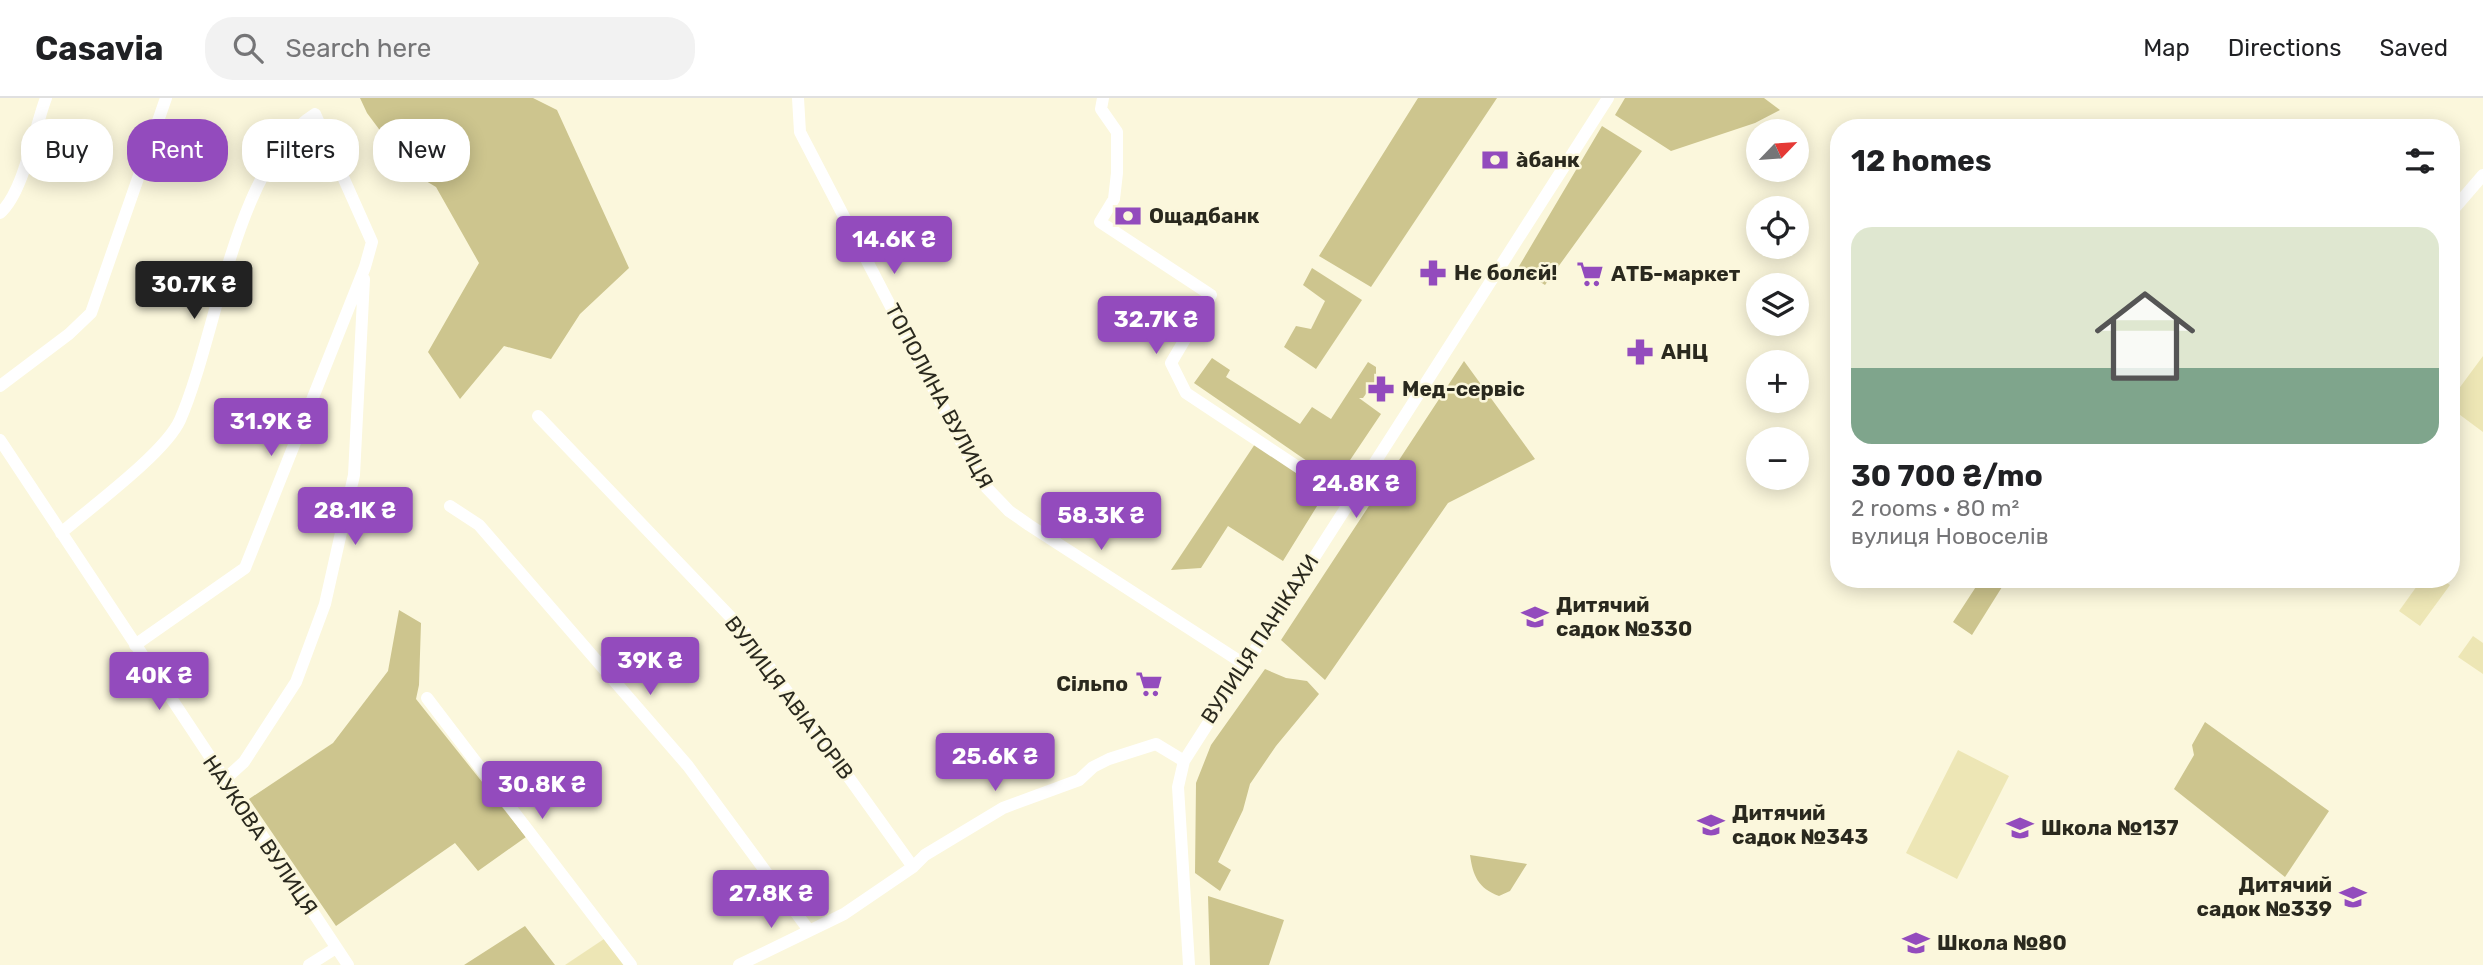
<!DOCTYPE html>
<meta charset="utf-8">
<style>
body{margin:0;font-family:Rubik,sans-serif;background:#f2f2f2;color:#202124;height:100vh;display:flex;flex-direction:column;font-size:26px;white-space:nowrap}
*{box-sizing:border-box;margin:0}
p{font-size:23px;color:#757577}
.icon{flex:none;width:38px;height:38px;fill:none;stroke:currentColor;stroke-width:2;stroke-linecap:round;stroke-linejoin:round}
.map{position:relative;flex:1;overflow:hidden}
.panel{position:absolute;left:1830px;top:21px;width:630px;height:469px;display:flex;flex-direction:column;background:#fff;border-radius:28px;box-shadow:0 4px 18px #0003}
.panel>*{flex:none}
.hud{position:absolute;left:21px;top:21px;width:665px;height:63px;display:flex;gap:14px}
.needle{width:46px;rotate:65deg}
.tools{position:absolute;left:1746px;top:21px;display:grid;gap:14px}
.tools a{display:grid;place-items:center;width:63px;height:63px;border-radius:50%;background:#fff;box-shadow:0 4px 18px #0003;font-size:35px}
.price{position:absolute;translate:-50% -60px;padding:0 16px;border-radius:7px;background:#934bbd;color:#fff;font-size:23px;line-height:46px;filter:drop-shadow(0 2px 4px #0008)}
.price::after{content:'';position:absolute;left:50%;top:42px;width:21px;height:16px;margin-left:-10px;background:inherit;clip-path:polygon(0 0,100% 0,50% 100%)}
.price.selected{background:#222;color:#fff}
ul{padding:0;list-style:none}
li{display:grid;align-content:center;gap:14px;height:371px;padding:0 21px}
li span{display:grid;place-items:center;height:217px;border-radius:21px;color:#555}
li>.icon{margin-inline-start:auto}
span .icon{width:126px;height:126px;fill:#fffc;stroke-width:1}
li b{font-size:30px}
h2{display:flex;justify-content:space-between;align-items:center;height:84px;padding:0 21px;font-size:30px}
.chip{padding:0 24px;border-radius:28px;background:#fff;box-shadow:0 4px 18px #0003;font-size:24px;line-height:63px}
.chip.selected{background:#934bbd;color:#fff}
header{display:flex;align-items:center;gap:42px;box-sizing:border-box;height:98px;padding:0 35px;background:#fff;border-bottom:2px solid #e0e0e0}
header strong{font-size:33px}
nav{display:flex;gap:38px;margin-inline-start:auto;font-size:24px}
.search{width:490px;height:63px;background:#f2f2f2;display:flex;align-items:center;gap:18px;box-sizing:border-box;padding:0 24px;border-radius:28px;color:#757577;font-size:26px}
.map>svg:first-child{display:block}
.green{fill:#ede6b5}
.forest{fill:#cdc58e}
.lines{fill:none;stroke-linecap:round;stroke-linejoin:round}
.minor{stroke:#fff;stroke-width:12}
.labels{text-anchor:middle;stroke-width:5;stroke-linejoin:round;paint-order:stroke}
.poi-label{font-size:21px;font-weight:bold;fill:#2a291e;stroke:#fbf7dc;text-anchor:start}
.street-label{font-size:21px;fill:#2a291e;stroke:#fbf7dc}
</style>
<header>
<strong>Casavia</strong>
<div class="search"><svg class="icon" aria-label="search" viewBox="0 0 24 24"><circle cx="10" cy="10" r="6"/><path d="M15 15l6 6"/></svg>Search here</div>
<nav><a>Map</a><a>Directions</a><a>Saved</a></nav>
</header>
<div class="map">
<svg width="2483" height="867" viewBox="0 0 2483 867">
<rect width="100%" height="100%" fill="#fbf7dc"/>
<path class="green" d="M2483,258V334L2452,311V300Z
M2422,481H2442L2450,487L2420,528L2399,513Z
M2473,538L2483,545V576L2458,559Z
M1958,652L2009,678L1957,781L1906,755Z
M604,841L625,867H565Z"/>
<path class="forest" d="M360,0H533L557,12L629,170L580,216L551,261L504,248L460,301L428,254L479,165L436,89L411,74L367,15Z
M1418,0H1497L1371,189L1319,158Z
M1625,0H1764L1780,12L1755,25L1671,53L1615,17Z
M1602,28L1642,53L1545,187L1518,170Z
M1312,170L1362,202L1316,271L1284,249L1296,228L1311,231L1325,203L1303,187Z
M1212,260L1230,272L1226,279L1300,326L1312,309L1331,321L1368,264L1376,269V282L1363,300H1359L1381,316L1336,383L1194,285Z
M1464,263L1535,361L1448,405L1325,582L1281,542Z
M1255,346L1327,392L1283,463L1228,428L1201,470L1171,472Z
M1981,481H2007L1972,537L1953,524Z
M399,512L421,525L419,587L416,601L526,739L478,773L455,745L336,828L249,701L333,645L388,573Z
M1265,571L1286,580L1307,583L1319,596L1276,648L1250,686L1243,712L1218,764L1231,772L1220,793L1195,775L1196,685L1211,647Z
M2205,624L2329,713L2285,779L2174,691L2194,657L2192,647Z
M1470,757L1527,766L1510,793L1499,798C1478,790 1473,778 1470,757Z
M1208,798L1284,822L1269,867H1210Z
M525,828L555,867H464Z"/>
<g class="lines">
<path class="minor" d="M798,0L800,34L983,386L1009,413L1029,427L1244,566
M1103,0L1101,11L1117,34V75L1114,101L1100,124L1211,197L1171,265L1186,295L1349,403
M2452,113L2483,77
M0,115C24,94 34,31 46,0
M0,288L69,236L91,215L166,0
M538,318L743,532L913,769
M0,342L348,867
M450,408L479,427L688,668L808,831
M61,435C91,409 165,355 180,322C217,238 235,66 315,16L372,144L365,169L245,470L135,547
M427,600L631,867
M223,683L244,664L296,584L325,506L354,377L364,181
M309,867L336,850
M739,867L844,816L913,769L925,757L1003,710L1079,682L1093,669L1109,661L1156,646L1184,663
M1189,867L1178,689L1184,663L1608,0"/>
</g>
<defs>
<g id="bank-bare" transform="scale(2.1)"><path d="M-6-4H6V4H-6ZM0-2.3a2.3 2.3 0 1 0 0 4.6a2.3 2.3 0 1 0 0-4.6Z" fill="#934bbd" stroke="#fbf7dc" stroke-width="2.5" paint-order="stroke"/></g>
<g id="pharmacy-bare" transform="scale(2.1)"><path d="M-2-6h4v4h4v4h-4v4h-4v-4h-4v-4h4Z" fill="#934bbd" stroke="#fbf7dc" stroke-width="2.5" paint-order="stroke"/></g>
<g id="supermarket-bare" transform="scale(2.1)"><path d="M-6-5.5h2.5l.6 2H6L4.5 2H-2.5L-4.4-4H-6ZM-1.5 3.2a1.3 1.3 0 1 0 .1 0ZM3 3.2a1.3 1.3 0 1 0 .1 0Z" fill="#934bbd" stroke="#fbf7dc" stroke-width="2.5" paint-order="stroke"/></g>
<g id="school-bare" transform="scale(2.1)"><path d="M0-5L7-2L0 1L-7-2ZM-4 1L0 2.5L4 1V4Q0 6-4 4Z" fill="#934bbd" stroke="#fbf7dc" stroke-width="2.5" paint-order="stroke"/></g>
</defs>
<g fill-rule="evenodd">
<use href="#bank-bare" x="1495" y="62"/>
<use href="#bank-bare" x="1128" y="118"/>
<use href="#pharmacy-bare" x="1433" y="175"/>
<use href="#supermarket-bare" x="1590" y="176"/>
<use href="#pharmacy-bare" x="1640" y="254"/>
<use href="#pharmacy-bare" x="1381" y="291"/>
<use href="#school-bare" x="1535" y="519"/>
<use href="#supermarket-bare" x="1149" y="586"/>
<use href="#school-bare" x="1711" y="727"/>
<use href="#school-bare" x="2020" y="730"/>
<use href="#school-bare" x="2353" y="799"/>
<use href="#school-bare" x="1916" y="845"/>
</g>
<g class="labels">
<g class="poi-label">
<text x="1516" y="69">а̀банк</text>
<text x="1149" y="125">Ощадбанк</text>
<text x="1454" y="182">Нє болєй!</text>
<text x="1611" y="183">АТБ-маркет</text>
<text x="1661" y="261">АНЦ</text>
<text x="1402" y="298">Мед-сервіс</text>
<text x="1556" y="514">Дитячий<tspan x="1556" dy="24">садок №330</tspan></text>
<text x="1128" y="593" text-anchor="end">Сільпо</text>
<text x="1732" y="722">Дитячий<tspan x="1732" dy="24">садок №343</tspan></text>
<text x="2041" y="737">Школа №137</text>
<text x="2332" y="794" text-anchor="end">Дитячий<tspan x="2332" dy="24">садок №339</tspan></text>
<text x="1937" y="852">Школа №80</text>
</g>
<g class="street-label">
<text transform="translate(939 298) rotate(62)" y="7">ТОПОЛИНА ВУЛИЦЯ</text>
<text transform="translate(1260 541) rotate(-57)" y="7">ВУЛИЦЯ ПАНІКАХИ</text>
<text transform="translate(789 600) rotate(53)" y="7">ВУЛИЦЯ АВІАТОРІВ</text>
<text transform="translate(260 737) rotate(56)" y="7">НАУКОВА ВУЛИЦЯ</text>
</g>
</g>
</svg>
<div class="tools">
<a><svg class="needle" viewBox="-14 -14 28 28"><path d="M0-13l5 13h-10z" fill="#e53935"/><path d="M0 13l5-13h-10z" fill="#757577"/></svg></a>
<a><svg class="icon" aria-label="locate" viewBox="0 0 24 24"><circle cx="12" cy="12" r="6"/><path d="M12 2v4M12 18v4M2 12h4M18 12h4"/></svg></a>
<a><svg class="icon" aria-label="layers" viewBox="0 0 24 24"><path d="M12 4l9 5-9 5-9-5zM3 14l9 5 9-5"/></svg></a>
<a>+</a>
<a>−</a>
</div>
<b class="price" style="left:894px;top:178px">14.6K ₴</b>
<b class="price selected" style="left:194px;top:223px">30.7K ₴</b>
<b class="price" style="left:1156px;top:258px">32.7K ₴</b>
<b class="price" style="left:271px;top:360px">31.9K ₴</b>
<b class="price" style="left:1356px;top:422px">24.8K ₴</b>
<b class="price" style="left:355px;top:449px">28.1K ₴</b>
<b class="price" style="left:1101px;top:454px">58.3K ₴</b>
<b class="price" style="left:650px;top:599px">39K ₴</b>
<b class="price" style="left:159px;top:614px">40K ₴</b>
<b class="price" style="left:995px;top:695px">25.6K ₴</b>
<b class="price" style="left:542px;top:723px">30.8K ₴</b>
<b class="price" style="left:771px;top:832px">27.8K ₴</b>
<div class="hud">
<a class="chip">Buy</a>
<a class="chip selected">Rent</a>
<a class="chip">Filters</a>
<a class="chip">New</a>
</div>
<section class="panel">
<h2>12 homes<svg class="icon" aria-label="filters" viewBox="0 0 24 24"><path d="M4 7h16M4 17h16"/><circle cx="9" cy="7" r="2"/><circle cx="15" cy="17" r="2"/></svg></h2>
<ul>
<li><span style="background:linear-gradient(#dfe7d0 65%,#7fa58c 0)"><svg class="icon" aria-label="home" viewBox="0 0 24 24"><path d="M3 11l9-7 9 7M6 9v11h12V9"/></svg></span><div><b>30 700 ₴/mo</b><p>2 rooms · 80 m²</p><p>вулиця Новоселів</p></div></li>
</ul>
</section>
</div>
